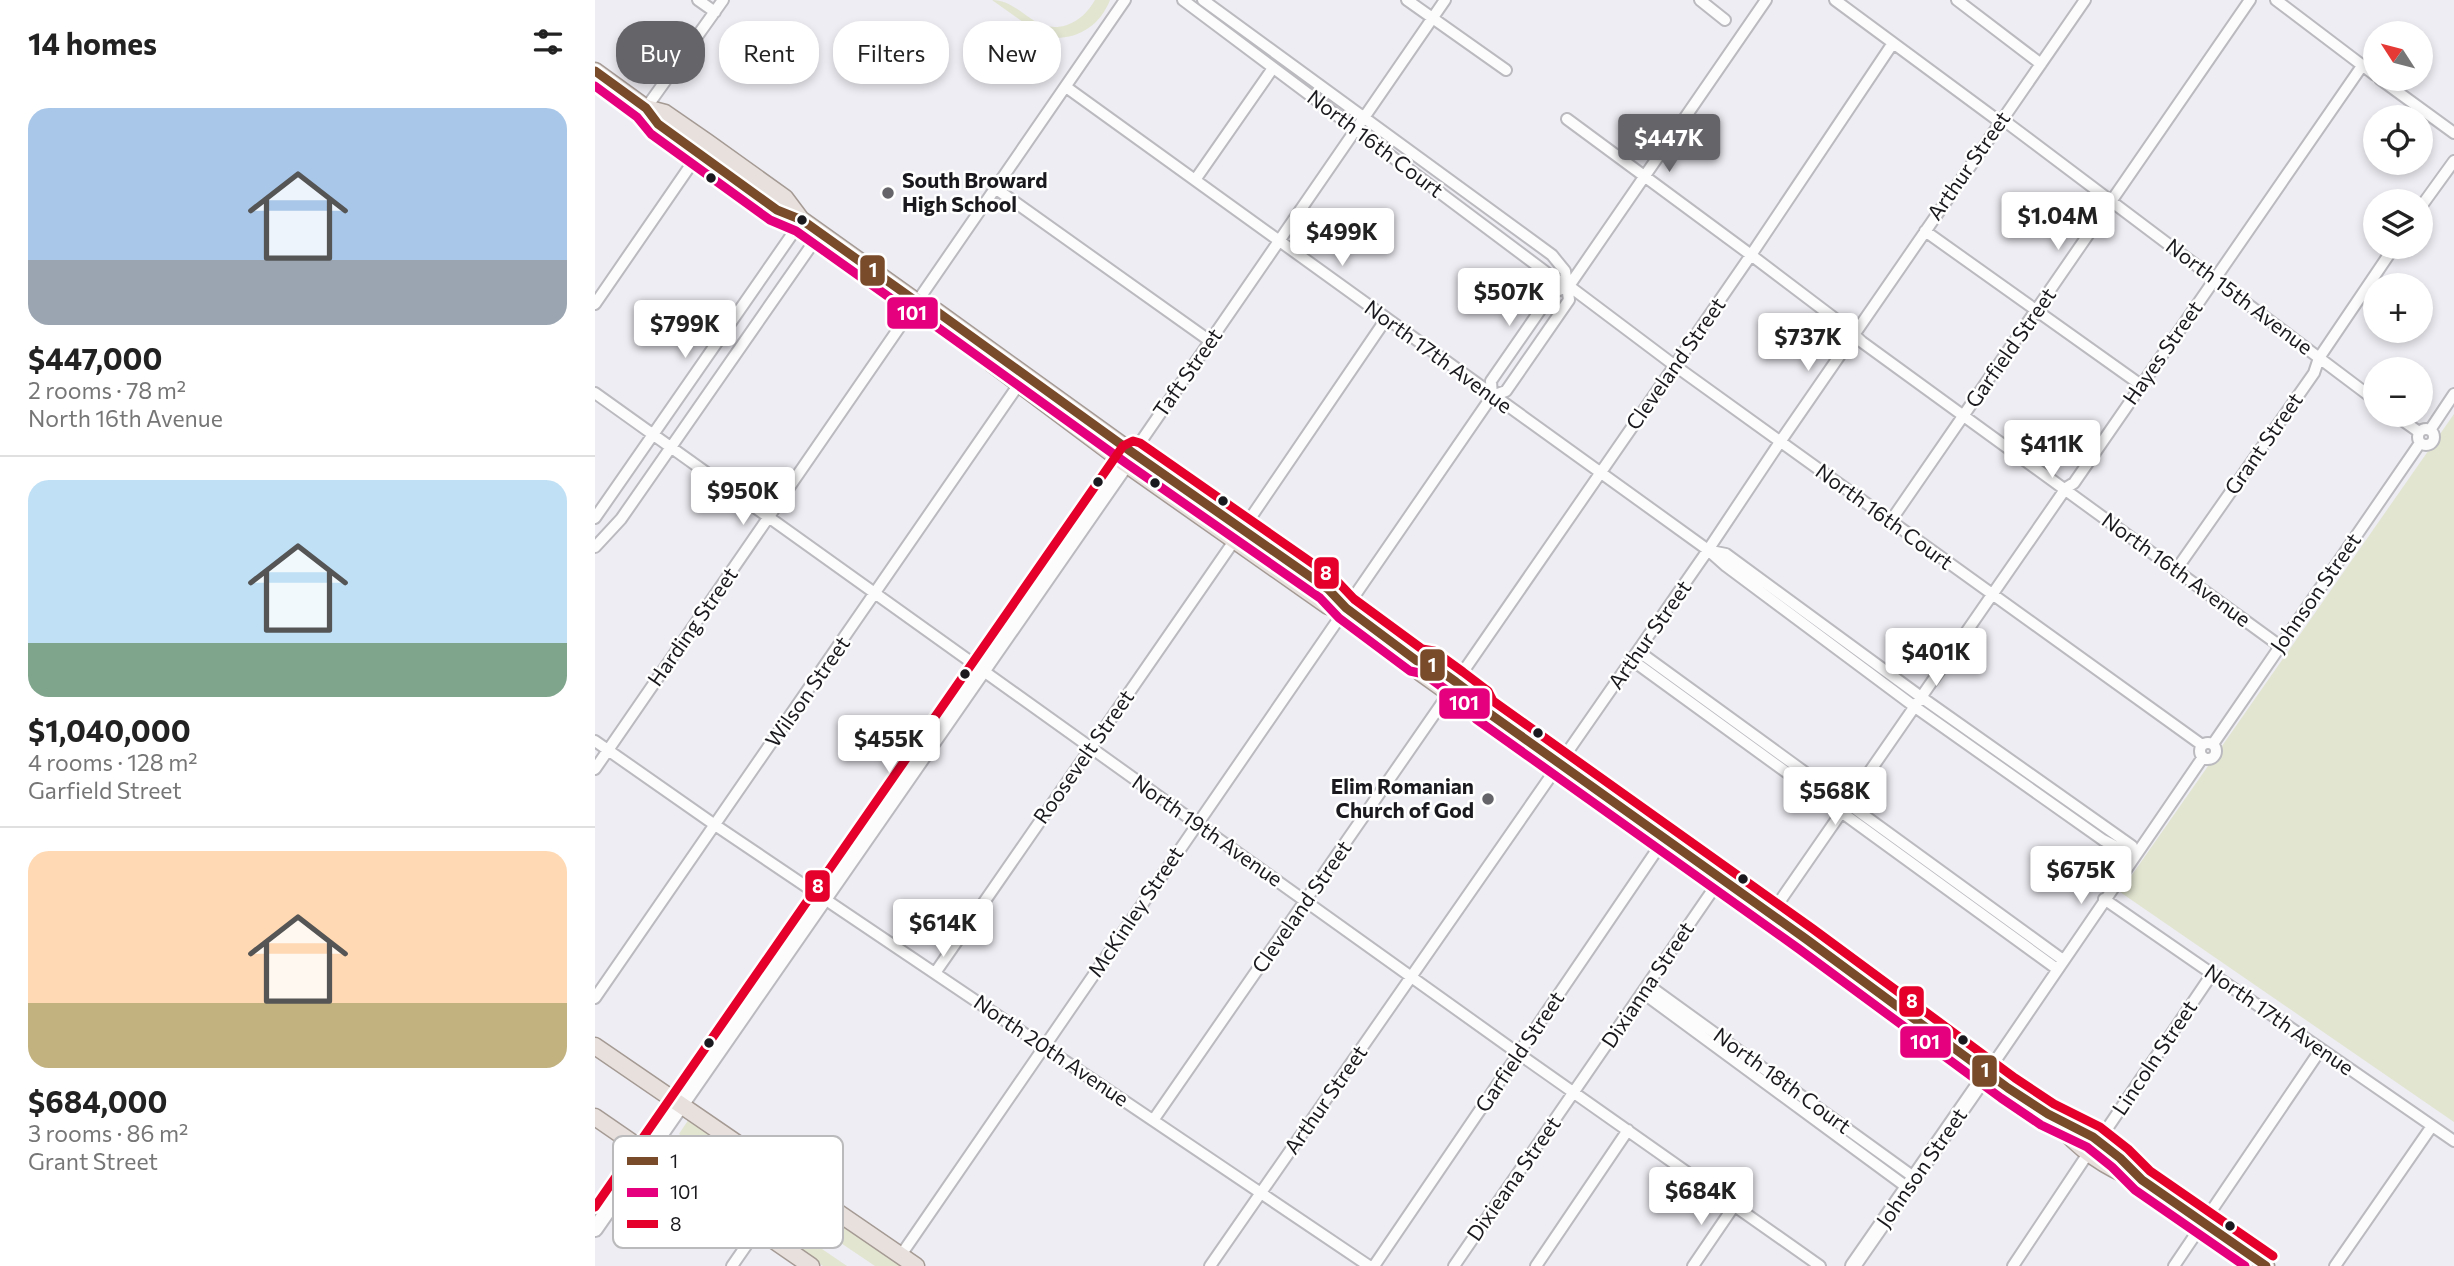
<!DOCTYPE html>
<meta charset="utf-8">
<style>
body{margin:0;font-family:Commissioner,sans-serif;background:#f2f2f2;color:#222;height:100vh;display:flex;flex-direction:column;font-size:26px;white-space:nowrap}
*{box-sizing:border-box;margin:0}
p{font-size:23px;color:#767676}
.icon{flex:none;width:38px;height:38px;fill:none;stroke:currentColor;stroke-width:2;stroke-linecap:round;stroke-linejoin:round}
.map{position:relative;flex:1;overflow:hidden}
.panel{display:flex;flex-direction:column;background:#fff;width:595px}
.panel>*{flex:none}
.top-card{position:absolute;left:21px;top:21px;width:665px;height:63px;display:flex;gap:14px}
.needle{width:46px;rotate:306deg}
.tools{position:absolute;left:1768px;top:21px;display:grid;gap:14px}
.tools a{display:grid;place-items:center;width:70px;height:70px;border-radius:50%;background:#fff;box-shadow:0 4px 10px #0003;font-size:35px}
.price{position:absolute;translate:-50% -60px;padding:0 16px;border-radius:7px;background:#fff;color:#222;font-size:23px;line-height:46px;filter:drop-shadow(0 2px 4px #0008)}
.price::after{content:'';position:absolute;left:50%;top:42px;width:21px;height:16px;margin-left:-10px;background:inherit;clip-path:polygon(0 0,100% 0,50% 100%)}
.price.current{background:#646469;color:#fff}
ul{padding:0;list-style:none}
li{display:grid;align-content:center;gap:14px;height:371px;padding:0 28px}
li+li{border-top:2px solid #e0e0e0}
li span{display:grid;place-items:center;height:217px;border-radius:21px;color:#555}
li>.icon{margin-inline-start:auto}
span .icon{width:126px;height:126px;fill:#fffc;stroke-width:1}
li b{font-size:30px}
h2{display:flex;justify-content:space-between;align-items:center;height:84px;padding:0 28px;font-size:30px}
.tag{padding:0 24px;border-radius:28px;background:#fff;box-shadow:0 4px 10px #0003;font-size:24px;line-height:63px}
.tag.current{background:#646469;color:#fff}
main{display:flex;flex:1;min-height:0}
.map>svg:first-child{display:block}
.green{fill:#e2e5d0}
.lines{fill:none;stroke-linecap:round;stroke-linejoin:round}
.street-casing{stroke:#bababf;stroke-width:14}
.secondary-casing{stroke:#bababf;stroke-width:18}
.primary-casing{stroke:#a59a94;stroke-width:19}
.street{stroke:#fcfcfd;stroke-width:10}
.secondary{stroke:#fcfcfd;stroke-width:14}
.primary{stroke:#e7e0dc;stroke-width:16}
.bus-1-casing{stroke:#fff;stroke-width:14}
.bus-2-casing{stroke:#fff;stroke-width:14}
.bus-3-casing{stroke:#fff;stroke-width:14}
.bus-1{stroke:#7a4b2a;stroke-width:9}
.bus-2{stroke:#e5007d;stroke-width:9}
.bus-3{stroke:#e4002b;stroke-width:9}
.bus-dot{fill:#1a1a1e;stroke:#fff;stroke-width:2.5}
.poi-dot{fill:#646469;stroke:#fff;stroke-width:2.5}
.labels{text-anchor:middle;stroke-width:5;stroke-linejoin:round;paint-order:stroke}
.street-label{font-size:21px;fill:#1a1a1e;stroke:#fff}
.poi-label{font-size:21px;font-weight:bold;fill:#1a1a1e;stroke:#fff;text-anchor:start}
.key{fill:#fff;stroke:#bababc;stroke-width:2}
.key-label{font-size:19px;fill:#1a1a1e}
.line-badge{stroke:#fff;stroke-width:2.5}
.badge-label{font-size:19px;text-anchor:middle;font-weight:bold;fill:#fff}
</style>
<main>
<section class="panel">
<h2>14 homes<svg class="icon" aria-label="filters" viewBox="0 0 24 24"><path d="M4 7h16M4 17h16"/><circle cx="9" cy="7" r="2"/><circle cx="15" cy="17" r="2"/></svg></h2>
<ul>
<li><span style="background:linear-gradient(#a9c7e8 70%,#9aa5b1 0)"><svg class="icon" aria-label="home" viewBox="0 0 24 24"><path d="M3 11l9-7 9 7M6 9v11h12V9"/></svg></span><div><b>$447,000</b><p>2 rooms · 78 m²</p><p>North 16th Avenue</p></div></li>
<li><span style="background:linear-gradient(#bfe0f5 75%,#7fa58c 0)"><svg class="icon" aria-label="home" viewBox="0 0 24 24"><path d="M3 11l9-7 9 7M6 9v11h12V9"/></svg></span><div><b>$1,040,000</b><p>4 rooms · 128 m²</p><p>Garfield Street</p></div></li>
<li><span style="background:linear-gradient(#ffd9b3 70%,#c2b280 0)"><svg class="icon" aria-label="home" viewBox="0 0 24 24"><path d="M3 11l9-7 9 7M6 9v11h12V9"/></svg></span><div><b>$684,000</b><p>3 rooms · 86 m²</p><p>Grant Street</p></div></li>
</ul>
</section>
<div class="map">
<svg width="1859" height="1266" viewBox="0 0 1859 1266">
<rect width="100%" height="100%" fill="#ededf3"/>
<path class="green" d="M397,0C426,0 439,36 472,25C485,20 493,12 500,0H515C504,28 479,42 449,37Z
M1859,414V1122L1525,892Z
M94,1119L311,1266H280L84,1134Z
M78,1148L252,1266H228L70,1158Z"/>
<g class="lines">
<g class="street-casing">
<path id="street" d="M103,0L120,12
M588,0L960,279L974,286L1079,365L1607,745
M812,0L911,70
M1105,0L1130,20
M1240,0L1405,122
M1362,0L1446,64
M1681,0L1780,75
M1785,79L1859,133
M471,87L1113,550L1131,566L1320,707L1508,840L1539,856
M51,108L128,0
M972,119L1156,255L1251,327L1267,342L1685,646
M1407,119L1780,400
M600,180L678,68
M400,188L615,341
M1825,208L1859,161
M1330,231L1546,385
M0,304L104,153
M0,393L924,1054L1225,1266
M897,396L896,381L957,293L974,286L1171,0
M1800,415L1824,432
M1823 437a8 8 0 1 1 16 0a8 8 0 1 1-16 0Z
M1835,430L1859,394
M538,453L850,0
M0,518L207,220
M1295,522L1655,0
M648,529L791,319
M0,547L26,519L225,233
M1116,551L1131,554L1326,697L1537,846L1539,856
M1581,570L1719,373L1724,358L1799,247
M1043,651L1468,960
M1037,660L1462,969
M861,682L1156,255L1298,43
M0,741L120,825L774,1266
M1605 751a8 8 0 1 1 16 0a8 8 0 1 1-16 0Z
M1618,744L1825,443
M0,769L530,0
M1509,899L1859,1141
M1176,914L1471,488L1479,483L1767,66
M340,973L639,541
M1053,985L1320,1178
M1048,993L1313,1188
M0,998L424,384
M1392,1073L1608,757
M559,1119L854,693
M1503,1142L1617,974
M306,1255L897,396L911,391L974,300L970,271L957,255L608,0
M137,1266L162,1230
M615,1266L1113,550L1185,442L1490,0
M779,1266L1070,838
M859,1266L1126,878
M941,1266L1033,1130
M1098,1266L1139,1206
M1418,1266L1494,1152
M1579,1266L1726,1049
M1740,1266L1837,1126"/>
</g>
<g class="secondary-casing">
<path id="secondary" d="M0,1229L536,457
M1258,1266L1392,1073"/>
</g>
<g class="primary-casing">
<path id="primary" d="M0,71L51,108L63,124L182,210L207,220L322,302L341,311L538,453L733,589L751,608L822,661L833,662L861,682L885,700L888,709L1211,939C1287,997 1364,1054 1443,1108C1457,1118 1466,1120 1481,1127C1503,1137 1531,1162 1547,1180L1671,1266
M51,108L70,113L112,142L190,198L205,218
M396,363L531,464L733,606L751,608
M822,661L826,673L878,710L888,709
M0,1046L321,1266
M0,1117L216,1266
M1461,1121C1482,1148 1512,1169 1544,1180"/>
</g>
<use href="#street" class="street"/>
<use href="#secondary" class="secondary"/>
<use href="#primary" class="primary"/>
<g class="bus-1-casing">
<path id="bus-1" d="M0,71L51,108L63,124L182,210L207,220L322,302L341,311L538,453L733,589L751,608L822,661L833,662L861,682L885,700L888,709L1211,939L1413,1088L1453,1114L1498,1137L1525,1158L1547,1180L1671,1266"/>
</g>
<g class="bus-2-casing">
<path id="bus-2" d="M0,86L42,117L56,134L175,220L201,231L315,312L335,322L531,463L725,598L744,618L815,671L829,674L854,692L875,708L881,719L1204,949L1406,1098L1446,1125L1492,1147L1517,1167L1540,1190L1650,1266"/>
</g>
<g class="bus-3-casing">
<path id="bus-3" d="M0,1207L528,446L538,441L545,443L740,579L759,599L827,649L839,651L868,672L893,691L898,701L1218,929L1420,1078L1459,1104L1505,1127L1533,1149L1555,1171L1678,1256"/>
</g>
<use href="#bus-1" class="bus-1"/>
<use href="#bus-2" class="bus-2"/>
<use href="#bus-3" class="bus-3"/>
</g>
<g class="bus-dot">
<circle cx="116" cy="178" r="6"/>
<circle cx="207" cy="220" r="6"/>
<circle cx="503" cy="482" r="6"/>
<circle cx="560" cy="483" r="6"/>
<circle cx="628" cy="501" r="6"/>
<circle cx="370" cy="674" r="6"/>
<circle cx="943" cy="733" r="6"/>
<circle cx="1148" cy="879" r="6"/>
<circle cx="1368" cy="1040" r="6"/>
<circle cx="114" cy="1043" r="6"/>
<circle cx="1635" cy="1226" r="6"/>
</g>
<g class="poi-dot">
<circle cx="293" cy="193" r="7"/>
<circle cx="893" cy="799" r="7"/>
</g>
<g class="labels">
<g class="street-label">
<text transform="translate(780 144) rotate(37)" y="7">North 16th Court</text>
<text transform="translate(1374 166) rotate(-55)" y="7">Arthur Street</text>
<text transform="translate(1644 297) rotate(37)" y="7">North 15th Avenue</text>
<text transform="translate(1416 348) rotate(-55)" y="7">Garfield Street</text>
<text transform="translate(1568 353) rotate(-55)" y="7">Hayes Street</text>
<text transform="translate(843 357) rotate(36)" y="7">North 17th Avenue</text>
<text transform="translate(1081 364) rotate(-55)" y="7">Cleveland Street</text>
<text transform="translate(593 373) rotate(-55)" y="7">Taft Street</text>
<text transform="translate(1669 444) rotate(-55)" y="7">Grant Street</text>
<text transform="translate(1289 517) rotate(36)" y="7">North 16th Court</text>
<text transform="translate(1581 570) rotate(36)" y="7">North 16th Avenue</text>
<text transform="translate(1721 593) rotate(-55)" y="7">Johnson Street</text>
<text transform="translate(98 627) rotate(-55)" y="7">Harding Street</text>
<text transform="translate(1055 635) rotate(-55)" y="7">Arthur Street</text>
<text transform="translate(213 692) rotate(-55)" y="7">Wilson Street</text>
<text transform="translate(489 757) rotate(-55)" y="7">Roosevelt Street</text>
<text transform="translate(612 831) rotate(35)" y="7">North 19th Avenue</text>
<text transform="translate(707 907) rotate(-55)" y="7">Cleveland Street</text>
<text transform="translate(541 912) rotate(-56)" y="7">McKinley Street</text>
<text transform="translate(1053 985) rotate(-56)" y="7">Dixianna Street</text>
<text transform="translate(1684 1020) rotate(35)" y="7">North 17th Avenue</text>
<text transform="translate(456 1051) rotate(34)" y="7">North 20th Avenue</text>
<text transform="translate(925 1052) rotate(-56)" y="7">Garfield Street</text>
<text transform="translate(1560 1058) rotate(-56)" y="7">Lincoln Street</text>
<text transform="translate(1187 1081) rotate(36)" y="7">North 18th Court</text>
<text transform="translate(731 1100) rotate(-55)" y="7">Arthur Street</text>
<text transform="translate(1327 1168) rotate(-55)" y="7">Johnson Street</text>
<text transform="translate(919 1179) rotate(-55)" y="7">Dixieana Street</text>
</g>
<g class="poi-label">
<text x="307" y="188">South Broward<tspan x="307" dy="24">High School</tspan></text>
<text x="879" y="794" text-anchor="end">Elim Romanian<tspan x="879" dy="24">Church of God</tspan></text>
</g>
</g>
<rect x="18" y="1136" width="230" height="112" rx="10" class="key"/>
<rect x="32" y="1157" width="31" height="8" fill="#7a4b2a"/>
<rect x="32" y="1188" width="31" height="9" fill="#e5007d"/>
<rect x="32" y="1220" width="31" height="8" fill="#e4002b"/>
<g class="key-label">
<text x="75" y="1168">1</text>
<text x="75" y="1199">101</text>
<text x="75" y="1231">8</text>
</g>
<g class="line-badge">
<rect x="264" y="254" width="27" height="33" rx="7" fill="#7a4b2a"/>
<rect x="291" y="296" width="53" height="34" rx="7" fill="#e5007d"/>
<rect x="718" y="556" width="27" height="34" rx="7" fill="#e4002b"/>
<rect x="824" y="648" width="27" height="34" rx="7" fill="#7a4b2a"/>
<rect x="843" y="687" width="53" height="33" rx="7" fill="#e5007d"/>
<rect x="209" y="869" width="27" height="34" rx="7" fill="#e4002b"/>
<rect x="1303" y="985" width="27" height="33" rx="7" fill="#e4002b"/>
<rect x="1304" y="1025" width="53" height="34" rx="7" fill="#e5007d"/>
<rect x="1376" y="1054" width="27" height="34" rx="7" fill="#7a4b2a"/>
</g>
<g class="badge-label">
<text x="278" y="277">1</text>
<text x="317" y="320">101</text>
<text x="731" y="580">8</text>
<text x="837" y="672">1</text>
<text x="869" y="710">101</text>
<text x="223" y="893">8</text>
<text x="1317" y="1008">8</text>
<text x="1330" y="1049">101</text>
<text x="1390" y="1077">1</text>
</g>
</svg>
<div class="tools">
<a><svg class="needle" viewBox="-14 -14 28 28"><path d="M0-13l5 13h-10z" fill="#e53935"/><path d="M0 13l5-13h-10z" fill="#767676"/></svg></a>
<a><svg class="icon" aria-label="locate" viewBox="0 0 24 24"><circle cx="12" cy="12" r="6"/><path d="M12 2v4M12 18v4M2 12h4M18 12h4"/></svg></a>
<a><svg class="icon" aria-label="layers" viewBox="0 0 24 24"><path d="M12 4l9 5-9 5-9-5zM3 14l9 5 9-5"/></svg></a>
<a>+</a>
<a>−</a>
</div>
<b class="price current" style="left:1074px;top:174px">$447K</b>
<b class="price" style="left:1463px;top:252px">$1.04M</b>
<b class="price" style="left:747px;top:268px">$499K</b>
<b class="price" style="left:914px;top:328px">$507K</b>
<b class="price" style="left:90px;top:360px">$799K</b>
<b class="price" style="left:1213px;top:373px">$737K</b>
<b class="price" style="left:1457px;top:480px">$411K</b>
<b class="price" style="left:148px;top:527px">$950K</b>
<b class="price" style="left:1341px;top:688px">$401K</b>
<b class="price" style="left:294px;top:775px">$455K</b>
<b class="price" style="left:1240px;top:827px">$568K</b>
<b class="price" style="left:1486px;top:906px">$675K</b>
<b class="price" style="left:348px;top:959px">$614K</b>
<b class="price" style="left:1106px;top:1227px">$684K</b>
<div class="top-card">
<a class="tag current">Buy</a>
<a class="tag">Rent</a>
<a class="tag">Filters</a>
<a class="tag">New</a>
</div>
</div>
</main>
